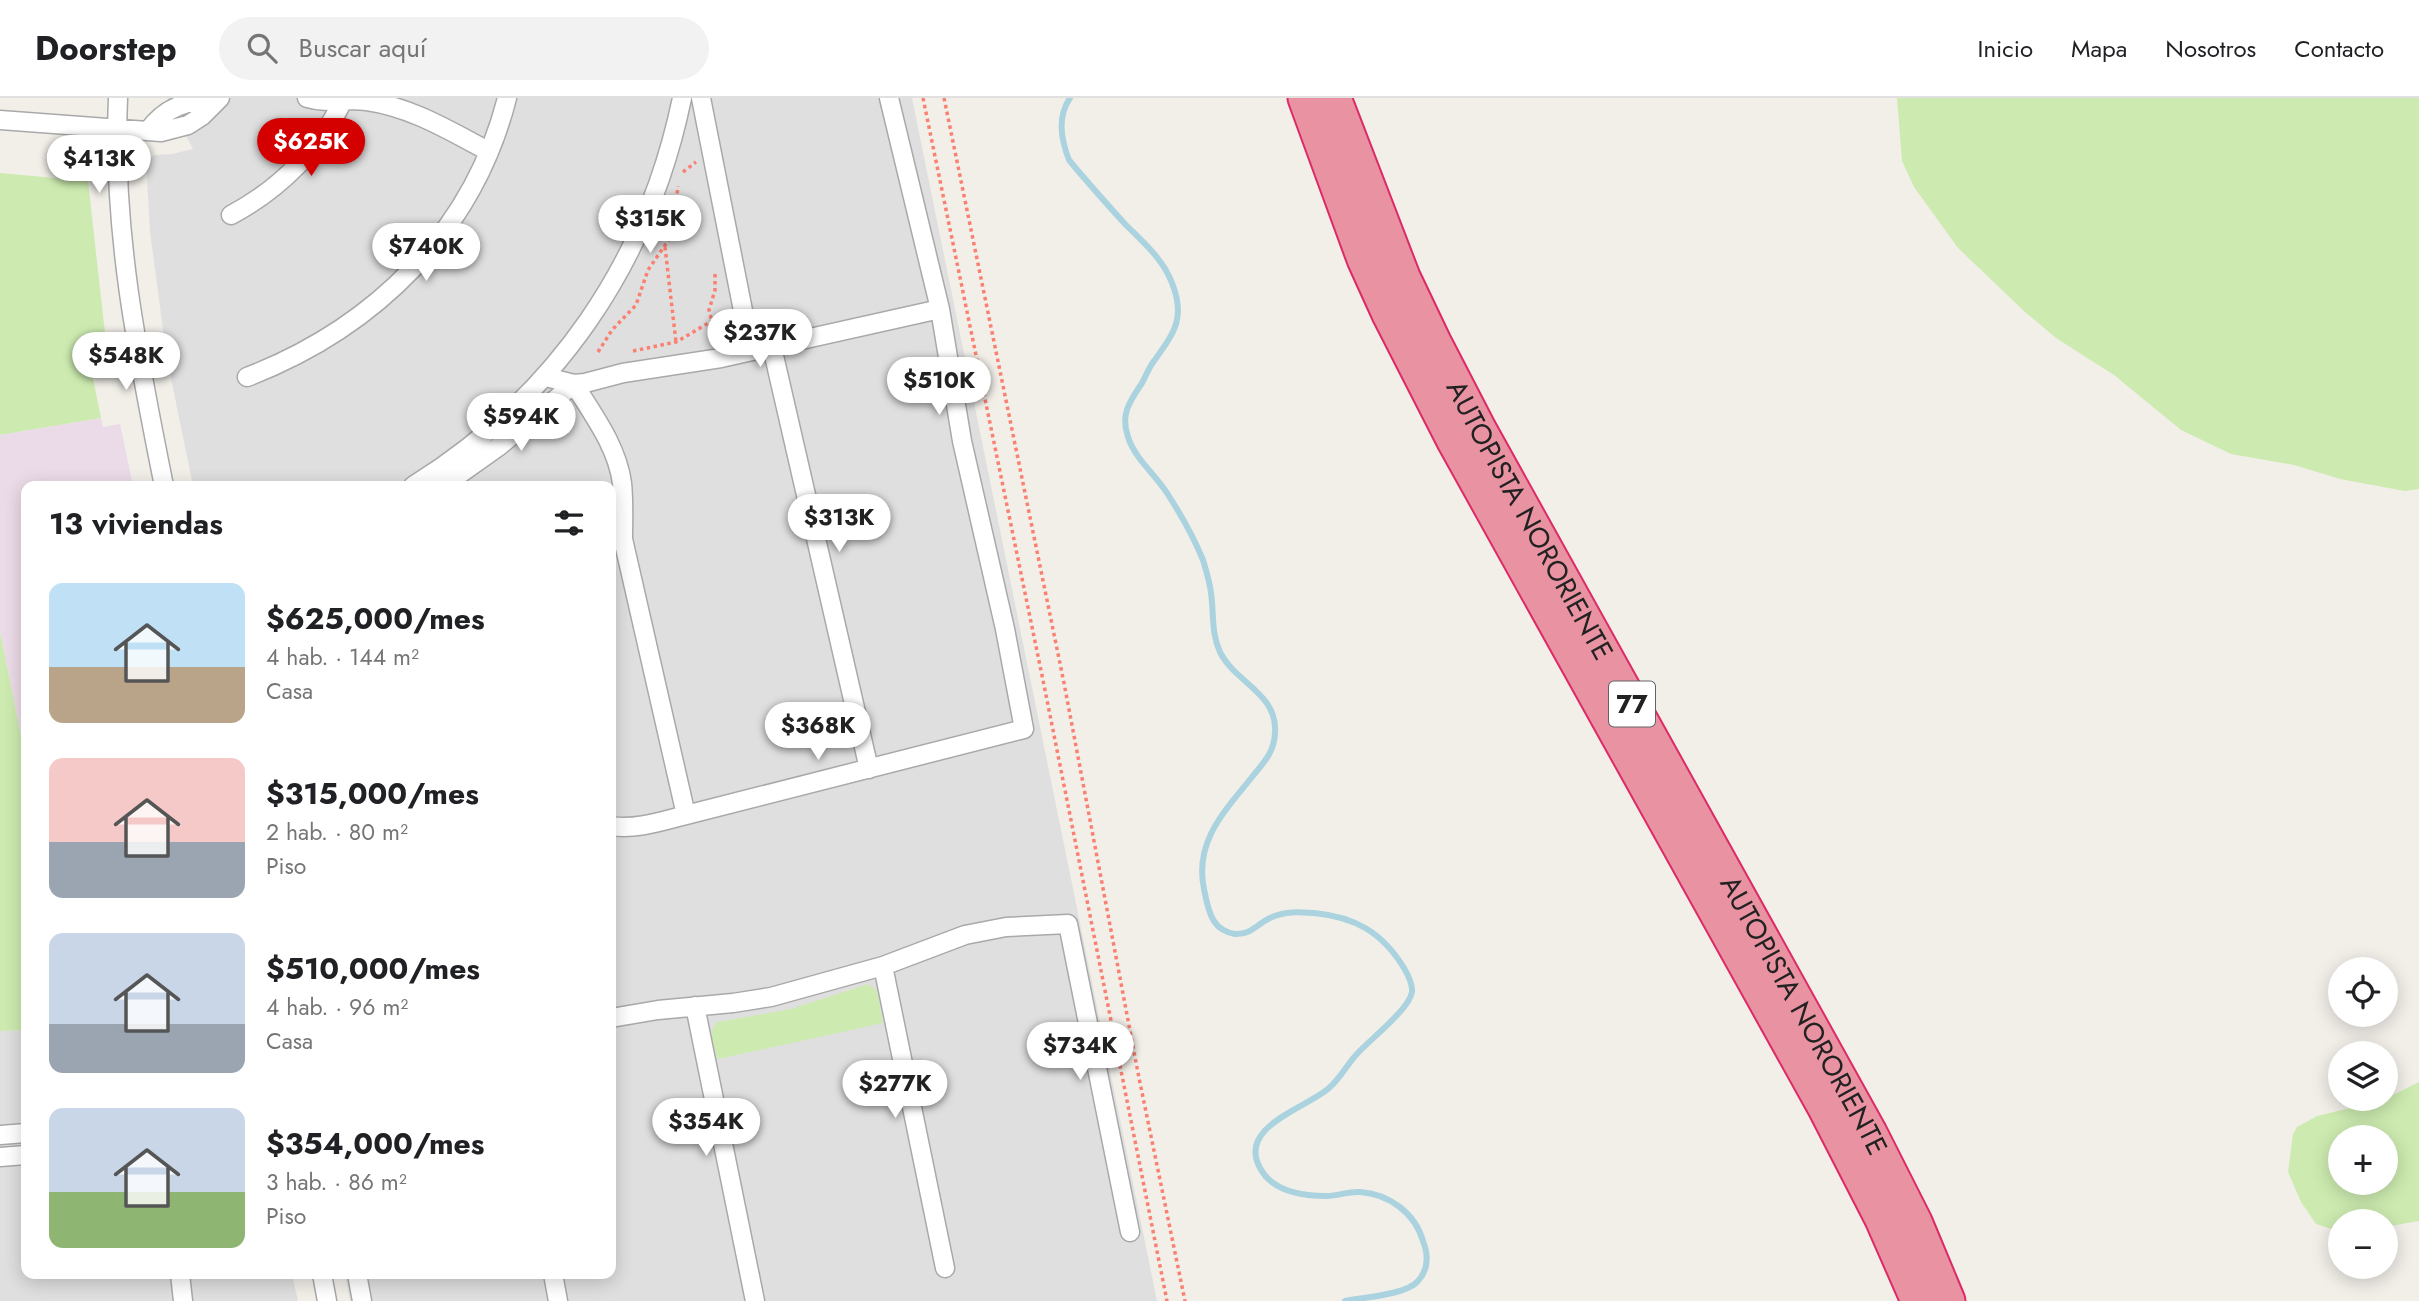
<!DOCTYPE html>
<html lang="es">
<meta charset="utf-8">
<style>
body{margin:0;font-family:Jost,sans-serif;background:#f2f2f2;color:#202124;height:100vh;display:flex;flex-direction:column;font-size:26px;white-space:nowrap}
*{box-sizing:border-box;margin:0}
p{font-size:23px;color:#757577}
.icon{flex:none;width:38px;height:38px;fill:none;stroke:currentColor;stroke-width:2;stroke-linecap:round;stroke-linejoin:round}
.map{position:relative;flex:1;overflow:hidden}
.sheet{position:absolute;left:21px;top:383px;width:595px;height:798px;display:flex;flex-direction:column;background:#fff;border-radius:14px;box-shadow:0 4px 18px #0003}
.sheet>*{flex:none}
.tools{position:absolute;left:2328px;top:859px;display:grid;gap:14px}
.tools a{display:grid;place-items:center;width:70px;height:70px;border-radius:50%;background:#fff;box-shadow:0 4px 18px #0003;font-size:35px}
.price{position:absolute;translate:-50% -60px;padding:0 16px;border-radius:24px;background:#fff;color:#222;font-size:23px;line-height:46px;filter:drop-shadow(0 2px 4px #0008)}
.price::after{content:'';position:absolute;left:50%;top:42px;width:21px;height:16px;margin-left:-10px;background:inherit;clip-path:polygon(0 0,100% 0,50% 100%)}
.price.on{background:#d40000;color:#fff}
ul{padding:0;list-style:none}
li{display:flex;align-items:center;gap:21px;height:175px;padding:0 28px}
li span{display:grid;place-items:center;flex:none;width:196px;height:140px;border-radius:14px;color:#555}
li>.icon{margin-inline-start:auto}
span .icon{width:84px;height:84px;fill:#fffc;stroke-width:1}
li b{font-size:30px}
h2{display:flex;justify-content:space-between;align-items:center;height:84px;padding:0 28px;font-size:30px}
header{display:flex;align-items:center;gap:42px;box-sizing:border-box;height:98px;padding:0 35px;background:#fff;border-bottom:2px solid #e0e0e0}
header strong{font-size:33px}
nav{display:flex;gap:38px;margin-inline-start:auto;font-size:24px}
.search{width:490px;height:63px;background:#f2f2f2;display:flex;align-items:center;gap:18px;box-sizing:border-box;padding:0 24px;border-radius:38px;color:#757577;font-size:26px}
.map>svg:first-child{display:block}
.residential{fill:#e0dfdf}
.industrial{fill:#ebdbe8}
.grass{fill:#cdebb0;fill-rule:evenodd}
.lines{fill:none;stroke-linecap:round;stroke-linejoin:round}
.stream{stroke:#aad3df;stroke-width:6}
.street-casing{stroke:#a9a9a9;stroke-width:21}
.highway-casing{stroke:#dc2a67;stroke-width:37}
.path{stroke:#fa8072;stroke-width:3.5;stroke-dasharray:3.5 3.5;stroke-linecap:butt}
.street{stroke:#fff;stroke-width:18}
.highway{stroke:#e892a2;stroke-width:33}
.labels{text-anchor:middle;stroke-width:6;stroke-linejoin:round;paint-order:stroke}
.shield{fill:#fff;stroke:#646464;stroke-width:2}
.shield-label{font-size:26px;font-weight:bold;fill:#222}
.street-label{font-size:28px;fill:#222;stroke:#fff}
</style>
<header>
<strong>Doorstep</strong>
<div class="search"><svg class="icon" aria-label="search" viewBox="0 0 24 24"><circle cx="10" cy="10" r="6"/><path d="M15 15l6 6"/></svg>Buscar aquí</div>
<nav><a>Inicio</a><a>Mapa</a><a>Nosotros</a><a>Contacto</a></nav>
</header>
<div class="map">
<svg width="2419" height="1203" viewBox="0 0 2419 1203">
<rect width="100%" height="100%" fill="#f2efe9"/>
<path class="residential" d="M167,0H912L1157,1203H350L345,1176H611V388H193L167,261L150,134L146,63L154,57L172,56L193,51Z
M26,932V1176H292L298,1203H0V933Z"/>
<path class="industrial" d="M101,320L103,329L120,326L133,388H26V663L0,533V337Z"/>
<path class="grass" d="M1897,0H2419V391L2405,393L2340,381L2294,367L2231,356L2181,332L2114,277L2056,240L2025,214L1958,150L1914,89L1902,63Z
M0,75L88,83L108,262L90,265L101,320L0,337Z
M0,533L26,663V932L0,933Z
M868,886L877,893L883,925L718,961C714,948 706,933 718,924L791,911Z
M2419,984V1123L2385,1129V1124H2340V1130L2332,1131L2316,1126L2301,1104L2288,1074L2293,1036L2297,1029L2317,1018L2383,1002ZM2340,1040H2385V1085H2340Z"/>
<g class="lines">
<path class="stream" d="M1070,0C1057,19 1061,41 1069,62C1087,84 1106,105 1125,126C1143,144 1163,161 1172,185C1186,220 1174,235 1154,263C1149,269 1146,278 1142,285C1130,303 1120,316 1128,339C1135,361 1155,376 1167,395C1180,415 1194,440 1203,462C1206,472 1210,485 1211,495C1214,515 1211,535 1220,554C1235,585 1278,595 1275,635C1274,655 1264,664 1252,679C1225,713 1194,743 1204,791C1206,801 1208,814 1214,823C1218,830 1227,835 1235,836C1252,837 1259,824 1272,819C1286,813 1299,814 1314,815C1355,819 1382,834 1404,870C1408,877 1413,886 1412,894C1409,912 1369,942 1356,957C1346,968 1340,981 1329,990C1307,1010 1237,1028 1260,1070C1272,1093 1302,1098 1327,1098C1338,1098 1349,1093 1360,1094C1389,1096 1415,1115 1423,1143C1428,1156 1429,1171 1418,1183C1406,1197 1364,1199 1345,1203"/>
<g class="street-casing">
<path id="street" d="M118,0C112,133 138,258 164,388
M307,0C327,6 347,0 367,3C411,9 450,33 488,53
M701,0L751,253
M0,22L161,34L188,27L202,18L220,0
M148,33C166,8 188,2 217,2
M231,117C280,91 321,50 344,0
M772,249L869,671
M247,279C374,230 473,134 507,0
M546,279L574,286L585,285L623,275L721,260L940,211
M574,286C593,317 617,348 622,385C624,404 623,422 623,441L686,717
M413,388C556,299 648,165 682,0
M443,388L498,349L574,286
M611,728C636,732 662,723 686,717L1024,631L1005,531L962,343L940,211L889,0
M883,868L945,1170
M695,908L755,1203
M611,920L658,912L733,905L771,899L883,868L965,837L1006,829L1068,826L1130,1134
M0,1037L26,1035
M0,1059L26,1057
M180,1176L183,1203
M322,1176L327,1203
M357,1176L362,1203
M553,1176L558,1203"/>
</g>
<g class="highway-casing">
<g id="highway">
<path d="M1305,0L1364,161L1389,216L1454,343L1825,1010L1882,1121L1918,1203"/>
<path id="s1" d="M1334,0L1403,179L1434,244L1479,331L1870,1035L1915,1124L1948,1203"/>
</g>
</g>
<path class="path" d="M923,0L1045,592L1167,1203
M944,0L1064,585L1139,980L1185,1203
M683,74L696,64
M665,149L676,244
M715,176V192L709,212L717,244
M633,253L676,244L712,223
M598,254L612,232L636,207L648,172L672,137L678,88"/>
<use href="#street" class="street"/>
<use href="#highway" class="highway"/>
</g>
<g class="labels">
<rect class="shield" x="1609" y="583.5" width="46" height="45" rx="5"/>
<g class="shield-label">
<text x="1632" y="615">77</text>
</g>
<g class="street-label">
<text dy="10" stroke="none"><textPath href="#s1" startOffset="466">AUTOPISTA NORORIENTE</textPath></text>
<text dy="10" stroke="none"><textPath href="#s1" startOffset="1032">AUTOPISTA NORORIENTE</textPath></text>
</g>
</g>
</svg>
<div class="tools">
<a><svg class="icon" aria-label="locate" viewBox="0 0 24 24"><circle cx="12" cy="12" r="6"/><path d="M12 2v4M12 18v4M2 12h4M18 12h4"/></svg></a>
<a><svg class="icon" aria-label="layers" viewBox="0 0 24 24"><path d="M12 4l9 5-9 5-9-5zM3 14l9 5 9-5"/></svg></a>
<a>+</a>
<a>−</a>
</div>
<b class="price on" style="left:311px;top:80px">$625K</b>
<b class="price" style="left:99px;top:97px">$413K</b>
<b class="price" style="left:650px;top:157px">$315K</b>
<b class="price" style="left:426px;top:185px">$740K</b>
<b class="price" style="left:760px;top:271px">$237K</b>
<b class="price" style="left:126px;top:294px">$548K</b>
<b class="price" style="left:939px;top:319px">$510K</b>
<b class="price" style="left:521px;top:355px">$594K</b>
<b class="price" style="left:839px;top:456px">$313K</b>
<b class="price" style="left:818px;top:664px">$368K</b>
<b class="price" style="left:1080px;top:984px">$734K</b>
<b class="price" style="left:895px;top:1022px">$277K</b>
<b class="price" style="left:706px;top:1060px">$354K</b>
<section class="sheet">
<h2>13 viviendas<svg class="icon" aria-label="filters" viewBox="0 0 24 24"><path d="M4 7h16M4 17h16"/><circle cx="9" cy="7" r="2"/><circle cx="15" cy="17" r="2"/></svg></h2>
<ul>
<li><span style="background:linear-gradient(#bfe0f5 60%,#b9a48a 0)"><svg class="icon" aria-label="home" viewBox="0 0 24 24"><path d="M3 11l9-7 9 7M6 9v11h12V9"/></svg></span><div><b>$625,000/mes</b><p>4 hab. · 144 m²</p><p>Casa</p></div></li>
<li><span style="background:linear-gradient(#f6c9c9 60%,#9aa5b1 0)"><svg class="icon" aria-label="home" viewBox="0 0 24 24"><path d="M3 11l9-7 9 7M6 9v11h12V9"/></svg></span><div><b>$315,000/mes</b><p>2 hab. · 80 m²</p><p>Piso</p></div></li>
<li><span style="background:linear-gradient(#c9d6e8 65%,#9aa5b1 0)"><svg class="icon" aria-label="home" viewBox="0 0 24 24"><path d="M3 11l9-7 9 7M6 9v11h12V9"/></svg></span><div><b>$510,000/mes</b><p>4 hab. · 96 m²</p><p>Casa</p></div></li>
<li><span style="background:linear-gradient(#c9d6e8 60%,#8fb573 0)"><svg class="icon" aria-label="home" viewBox="0 0 24 24"><path d="M3 11l9-7 9 7M6 9v11h12V9"/></svg></span><div><b>$354,000/mes</b><p>3 hab. · 86 m²</p><p>Piso</p></div></li>
</ul>
</section>
</div>
